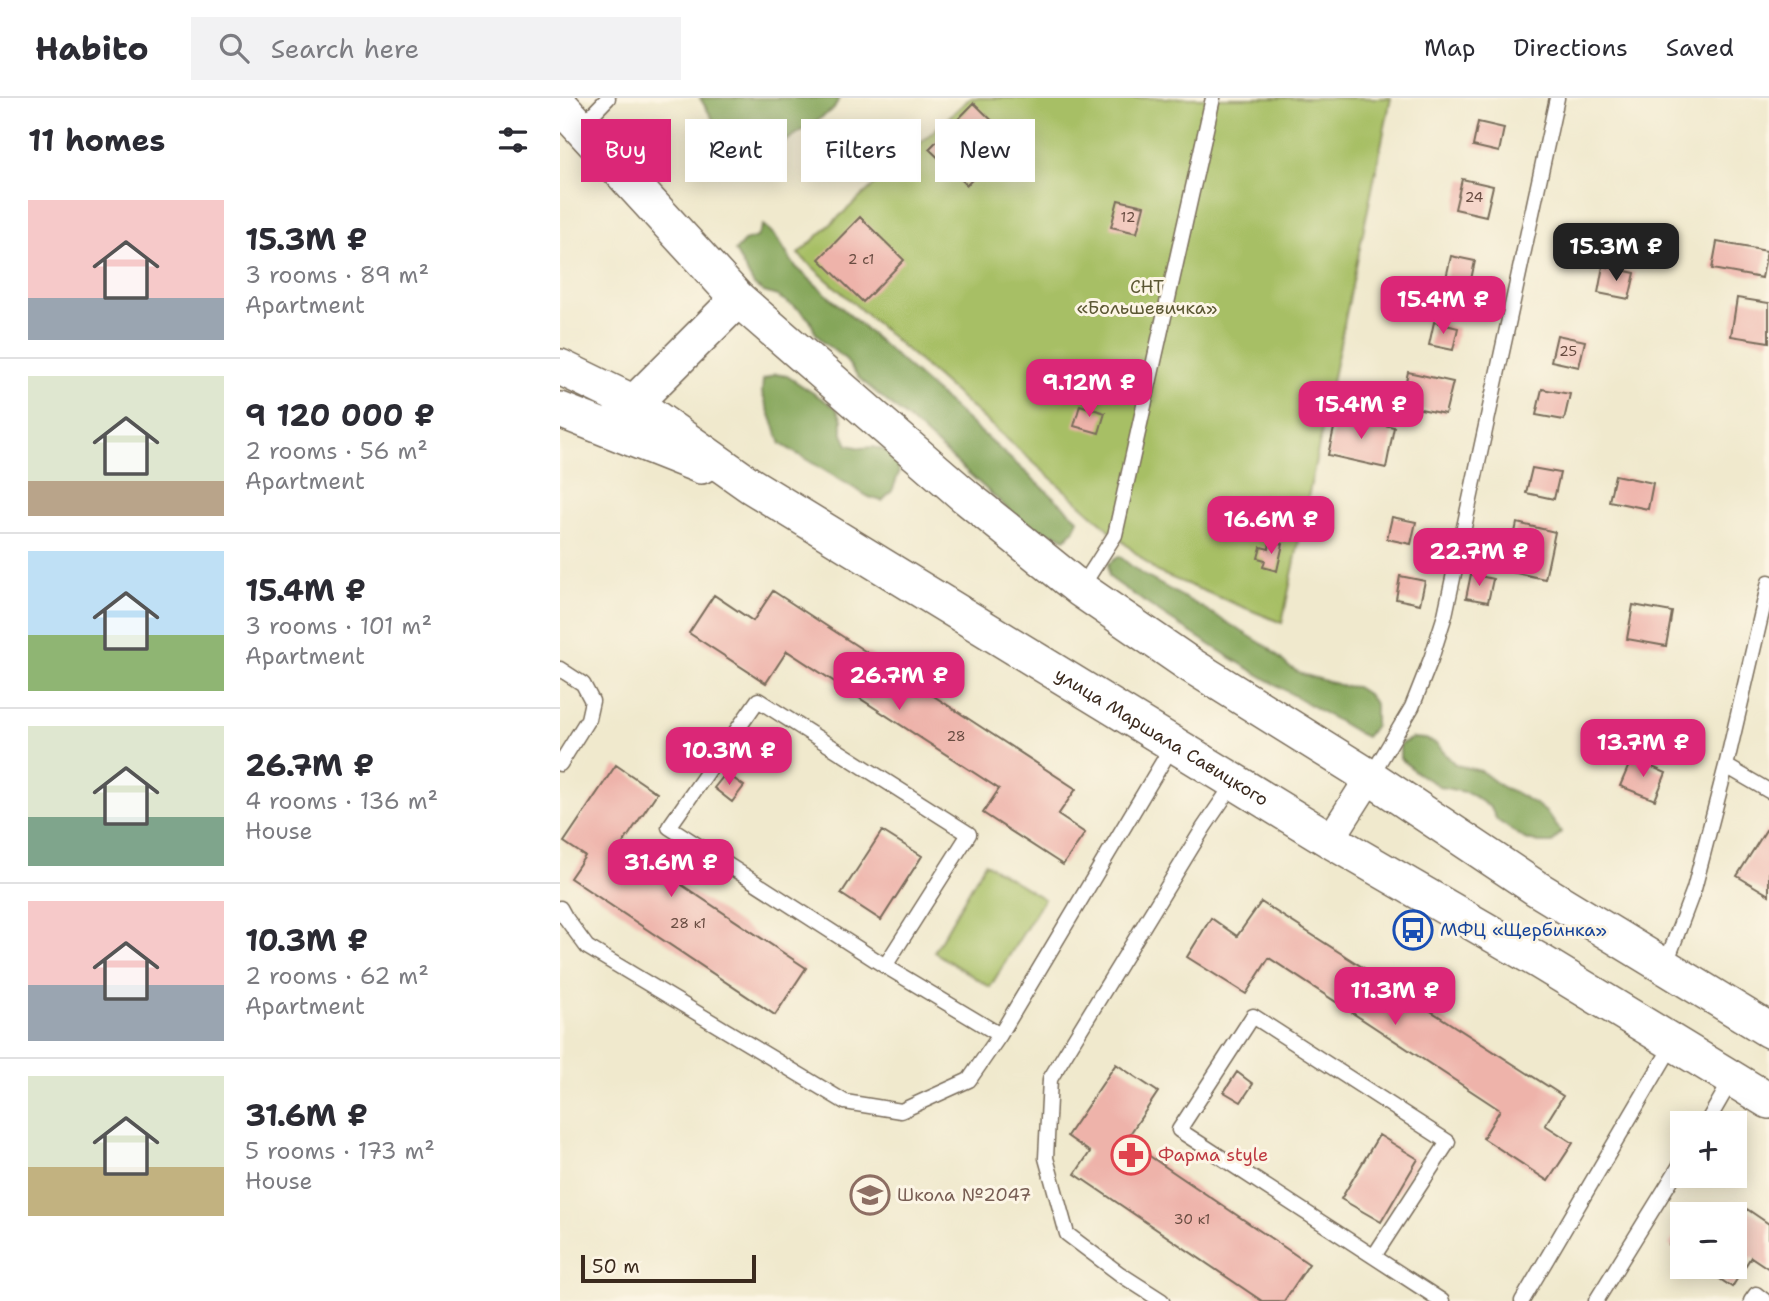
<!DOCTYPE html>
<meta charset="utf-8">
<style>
body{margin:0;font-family:"Shantell Sans",sans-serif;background:#f2f2f3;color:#2b2b33;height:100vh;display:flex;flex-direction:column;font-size:26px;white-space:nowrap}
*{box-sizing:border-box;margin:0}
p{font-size:23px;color:#7c7c81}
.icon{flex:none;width:38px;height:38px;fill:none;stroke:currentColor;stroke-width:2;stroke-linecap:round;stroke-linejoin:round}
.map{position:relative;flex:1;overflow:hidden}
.panel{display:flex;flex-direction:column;background:#fff;width:560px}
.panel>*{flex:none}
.top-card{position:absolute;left:21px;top:21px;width:665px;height:63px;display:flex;gap:14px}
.tools{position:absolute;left:1110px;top:1013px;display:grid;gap:14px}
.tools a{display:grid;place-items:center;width:77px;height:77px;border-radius:0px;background:#fff;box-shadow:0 4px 18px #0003;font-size:35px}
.scale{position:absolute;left:21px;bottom:18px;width:175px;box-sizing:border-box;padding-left:7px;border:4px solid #3b2a1e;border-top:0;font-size:19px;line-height:24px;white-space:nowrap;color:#3b2a1e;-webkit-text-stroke:5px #fcf5e5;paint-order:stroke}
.price{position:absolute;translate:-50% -60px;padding:0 16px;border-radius:14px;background:#db2777;color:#fff;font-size:23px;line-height:46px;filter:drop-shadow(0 2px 4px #0008)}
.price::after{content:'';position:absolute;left:50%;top:42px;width:21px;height:16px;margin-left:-10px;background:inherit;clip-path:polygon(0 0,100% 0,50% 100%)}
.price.active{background:#222;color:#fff}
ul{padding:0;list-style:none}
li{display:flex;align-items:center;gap:21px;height:175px;padding:0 28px}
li+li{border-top:2px solid #e1e1e2}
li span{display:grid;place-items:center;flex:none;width:196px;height:140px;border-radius:0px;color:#555}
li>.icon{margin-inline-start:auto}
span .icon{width:84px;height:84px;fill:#fffc;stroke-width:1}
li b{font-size:30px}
h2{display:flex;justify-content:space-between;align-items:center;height:84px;padding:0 28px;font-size:30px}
.chip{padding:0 24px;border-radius:0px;background:#fff;box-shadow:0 4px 18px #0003;font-size:24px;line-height:63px}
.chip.active{background:#db2777;color:#fff}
header{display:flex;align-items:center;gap:42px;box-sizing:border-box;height:98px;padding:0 35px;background:#fff;border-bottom:2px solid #e1e1e2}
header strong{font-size:33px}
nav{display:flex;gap:38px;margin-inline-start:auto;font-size:24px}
.search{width:490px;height:63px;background:#f2f2f3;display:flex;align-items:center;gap:18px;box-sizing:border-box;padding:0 24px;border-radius:0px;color:#7c7c81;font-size:26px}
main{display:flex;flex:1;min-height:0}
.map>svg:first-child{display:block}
.green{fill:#a7bf65;stroke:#717442;stroke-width:2}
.forest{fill:#85a65a;stroke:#60683c;stroke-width:2}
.building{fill:#eeb3aa}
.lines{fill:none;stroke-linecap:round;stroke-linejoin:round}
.service-casing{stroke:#7a6d5b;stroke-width:17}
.minor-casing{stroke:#7a6d5b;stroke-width:31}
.tertiary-casing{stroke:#7a6d5b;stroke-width:38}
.service{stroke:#fff;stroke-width:14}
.minor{stroke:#fff;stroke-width:28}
.tertiary{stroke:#fff;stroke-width:35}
.labels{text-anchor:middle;stroke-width:6;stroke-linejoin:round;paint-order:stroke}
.number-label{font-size:14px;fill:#684c41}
.park-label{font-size:18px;fill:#5b5733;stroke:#fcf5e5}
.street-label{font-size:18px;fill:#3b2a1e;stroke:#fcf5e5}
.transit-label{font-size:18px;fill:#164399;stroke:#fcf5e5;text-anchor:start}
.health-label{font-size:18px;fill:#be3a42;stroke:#fcf5e5;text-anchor:start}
.education-label{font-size:18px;fill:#785e54;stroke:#fcf5e5;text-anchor:start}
</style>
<header>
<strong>Habito</strong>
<div class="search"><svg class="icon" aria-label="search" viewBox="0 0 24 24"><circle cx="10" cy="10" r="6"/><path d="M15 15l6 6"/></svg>Search here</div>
<nav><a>Map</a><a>Directions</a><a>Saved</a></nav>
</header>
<main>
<section class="panel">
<h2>11 homes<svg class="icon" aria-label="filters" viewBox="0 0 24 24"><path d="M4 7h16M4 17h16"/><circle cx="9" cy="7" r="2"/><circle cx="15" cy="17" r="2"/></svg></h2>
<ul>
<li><span style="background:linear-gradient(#f6c9c9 70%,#9aa5b1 0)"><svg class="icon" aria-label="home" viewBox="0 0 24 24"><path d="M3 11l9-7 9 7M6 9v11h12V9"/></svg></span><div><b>15.3M ₽</b><p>3 rooms · 89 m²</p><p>Apartment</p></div></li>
<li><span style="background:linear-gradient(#dfe7d0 75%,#b9a48a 0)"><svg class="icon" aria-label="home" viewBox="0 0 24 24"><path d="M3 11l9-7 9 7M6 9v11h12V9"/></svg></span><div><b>9 120 000 ₽</b><p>2 rooms · 56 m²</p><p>Apartment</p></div></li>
<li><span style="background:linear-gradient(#bfe0f5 60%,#8fb573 0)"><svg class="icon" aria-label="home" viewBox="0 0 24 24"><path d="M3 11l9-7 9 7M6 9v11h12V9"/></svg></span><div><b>15.4M ₽</b><p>3 rooms · 101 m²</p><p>Apartment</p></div></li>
<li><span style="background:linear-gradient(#dfe7d0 65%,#7fa58c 0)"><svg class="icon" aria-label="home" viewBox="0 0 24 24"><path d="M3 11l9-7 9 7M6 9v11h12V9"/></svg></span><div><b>26.7M ₽</b><p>4 rooms · 136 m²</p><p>House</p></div></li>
<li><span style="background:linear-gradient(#f6c9c9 60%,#9aa5b1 0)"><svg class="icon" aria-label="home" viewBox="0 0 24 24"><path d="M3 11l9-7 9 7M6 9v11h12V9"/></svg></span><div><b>10.3M ₽</b><p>2 rooms · 62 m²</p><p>Apartment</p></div></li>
<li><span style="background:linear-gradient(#dfe7d0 65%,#c2b280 0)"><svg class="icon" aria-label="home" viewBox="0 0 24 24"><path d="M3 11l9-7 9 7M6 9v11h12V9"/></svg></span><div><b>31.6M ₽</b><p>5 rooms · 173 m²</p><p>House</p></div></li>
</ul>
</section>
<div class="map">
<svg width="1209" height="1203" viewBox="0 0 1209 1203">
<rect width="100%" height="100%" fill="#fcf5e5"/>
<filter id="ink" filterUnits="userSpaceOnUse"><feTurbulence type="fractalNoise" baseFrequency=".0143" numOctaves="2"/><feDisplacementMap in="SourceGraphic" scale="14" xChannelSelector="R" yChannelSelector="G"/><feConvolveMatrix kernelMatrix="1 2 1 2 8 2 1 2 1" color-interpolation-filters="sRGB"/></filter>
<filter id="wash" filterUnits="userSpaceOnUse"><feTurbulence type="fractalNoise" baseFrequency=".00686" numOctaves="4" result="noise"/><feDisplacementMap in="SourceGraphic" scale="28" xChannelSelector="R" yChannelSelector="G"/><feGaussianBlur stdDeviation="1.57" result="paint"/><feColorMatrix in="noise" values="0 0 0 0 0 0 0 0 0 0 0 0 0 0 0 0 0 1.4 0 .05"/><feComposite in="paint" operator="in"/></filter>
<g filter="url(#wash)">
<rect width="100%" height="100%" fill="#f0e9cd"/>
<path class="green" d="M410,0H831L722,525L597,474L238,156Z
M425,765L484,801L430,889L374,854Z"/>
<path class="forest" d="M140,0H279L274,11L220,47L195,58L168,46Z
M203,127C222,141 222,152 236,169L518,421L515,431L505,441L493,435H478L448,411L361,332L300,281L284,260L263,244L255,234L250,222L240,212L217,198L204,194L194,187L175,153L184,143L197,139Z
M215,276L227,278L276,310L282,321V334L288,347L301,350L314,349L327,353L337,361L339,375L332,393L322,403L309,399L221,346L202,295L203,282Z
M559,458L580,475L645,511L709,550L729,569L742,576L783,588L796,589L807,596L815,606V628L806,639L798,635C714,586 629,537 549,479L548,466Z
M853,640L866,641L878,647L886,657L896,667L921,673L942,689L954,694L977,707L987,715L1001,734L992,745H979L965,741L937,722L931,710L909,695L881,689L857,675L840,660V646Z"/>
<g id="blocks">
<path class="building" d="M414,5L451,41L407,87L369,51Z
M918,24L944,30L939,54L913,48Z
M902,81L933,88L926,118L895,111Z
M558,102L584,108L577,135L551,129Z
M300,119L344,162L303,204L259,161Z
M1157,144L1207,153L1202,180L1152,171Z
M891,158L915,163L910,186L886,180Z
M1043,168L1075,175L1069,201L1038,195Z
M1177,200L1209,205V244L1171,238Z
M874,224L898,230L893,252L869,247Z
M997,237L1025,243L1019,269L991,263Z
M848,274L893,284L885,316L841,307Z
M982,291L1010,296L1004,322L976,317Z
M520,307L545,315L539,335L514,328Z
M777,317L834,329L826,370L768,357Z
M972,370L1000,375L994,401L966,395Z
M1055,377L1093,385L1088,411L1049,403Z
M832,419L856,424L851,446L827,441Z
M957,425L995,434L985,481L947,473Z
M710,443L723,446L717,473L703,469L705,462L698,460L701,449L709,451Z
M911,476L933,481L928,504L906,500Z
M840,478L865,483L860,506L836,501Z
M213,493L516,691L498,717L525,735L503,767L423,715L439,691L227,553L206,585L129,535L154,497L193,523Z
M1073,507L1112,514L1106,548L1067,541Z
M1072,660L1106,675L1095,702L1060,688Z
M56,667L97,695L62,747L246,870L215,917L10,780L25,758L4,744Z
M166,675L184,688L172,704L154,690Z
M1206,732L1209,734V797L1177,778Z
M322,733L362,758L321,822L281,796Z
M701,804L1003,998L985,1027L1013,1045L988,1083L923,1040L940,1012L709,860L686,896L627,859L651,820L677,838Z
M556,966L598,994L566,1042L749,1166L724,1203H702L515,1076L530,1054L507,1038Z
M677,974L693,986L681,1004L664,994Z
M819,1037L858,1061L821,1124L781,1101Z
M1187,1111L1209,1126V1171L1191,1159L1172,1189L1142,1169H1174V1129Z
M1122,1129V1155L1109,1147Z"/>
</g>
</g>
<g filter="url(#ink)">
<use href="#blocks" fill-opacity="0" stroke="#7a6d5b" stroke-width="2"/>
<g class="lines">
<g class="service-casing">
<path id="service" d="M21,28L48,0
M521,490L555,437L653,0
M0,571L23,586L32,603L28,621L0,666
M1166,668L1209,693
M811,678L852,609L871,561L885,517L997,0
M0,810L5,819L27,849L285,1004L341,1013L409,982L440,937L614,645
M325,868L409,736L198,602L109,729L325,868L440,937
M1105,868L1134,791L1166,668L1209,484
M1146,1026L1172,981
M814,1158L888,1044L693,918L619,1032L882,1203
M602,1203L560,1176L507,1136L486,1060L490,981L644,729L674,685
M962,1203L1113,946
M1036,1203L1122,1064
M1191,1203L1196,1196L1205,1203"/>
</g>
<g class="minor-casing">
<path id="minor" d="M770,742L810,679"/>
</g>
<g class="tertiary-casing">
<g id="tertiary">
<path d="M0,7L178,201L405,398L520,491L629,566L810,679L976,790L1209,932"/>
<path id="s1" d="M0,269L74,305L190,387L770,742L979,863L1209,1003"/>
<path d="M0,312L141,368"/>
<path d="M59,320L178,201"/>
</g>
</g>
<use href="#service" class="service"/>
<use href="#minor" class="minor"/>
<use href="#tertiary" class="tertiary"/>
</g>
</g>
<defs>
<g id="bus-ring" transform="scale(2.0125)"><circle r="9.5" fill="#fcf5e5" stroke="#1a4fb4" stroke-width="1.5"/><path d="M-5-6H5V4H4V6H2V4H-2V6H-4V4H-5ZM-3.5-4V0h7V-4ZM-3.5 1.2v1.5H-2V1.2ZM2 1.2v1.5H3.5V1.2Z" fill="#1a4fb4"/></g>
<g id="pharmacy-ring" transform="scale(2.0125)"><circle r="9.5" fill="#fcf5e5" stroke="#e0444e" stroke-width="1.5"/><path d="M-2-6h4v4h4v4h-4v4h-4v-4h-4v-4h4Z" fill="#e0444e"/></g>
<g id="school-ring" transform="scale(2.0125)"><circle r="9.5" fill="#fcf5e5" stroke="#8d6e63" stroke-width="1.5"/><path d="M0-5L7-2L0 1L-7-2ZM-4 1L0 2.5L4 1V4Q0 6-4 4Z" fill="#8d6e63"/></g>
</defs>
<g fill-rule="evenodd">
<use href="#bus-ring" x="853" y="832"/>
<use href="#pharmacy-ring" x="571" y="1057"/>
<use href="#school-ring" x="310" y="1097"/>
</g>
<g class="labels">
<g class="number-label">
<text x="914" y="104">24</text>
<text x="568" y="124">12</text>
<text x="301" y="166">2 с1</text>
<text x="1008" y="258">25</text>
<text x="396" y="643">28</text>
<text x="128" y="830">28 к1</text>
<text x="632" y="1126">30 к1</text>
</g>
<g class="park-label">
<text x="587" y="195">СНТ<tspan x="587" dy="21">«Большевичка»</tspan></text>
</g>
<g class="street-label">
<text dy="6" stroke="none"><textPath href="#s1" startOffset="707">улица Маршала Савицкого</textPath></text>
</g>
<g class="transit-label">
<text x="880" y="838">МФЦ «Щербинка»</text>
</g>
<g class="health-label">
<text x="598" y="1063">Фарма style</text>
</g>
<g class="education-label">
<text x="337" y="1103">Школа №2047</text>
</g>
</g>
</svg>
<div class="tools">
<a>+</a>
<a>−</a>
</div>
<div class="scale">50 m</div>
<b class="price active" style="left:1056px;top:185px">15.3M ₽</b>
<b class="price" style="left:883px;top:238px">15.4M ₽</b>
<b class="price" style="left:529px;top:321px">9.12M ₽</b>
<b class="price" style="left:801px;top:343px">15.4M ₽</b>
<b class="price" style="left:711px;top:458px">16.6M ₽</b>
<b class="price" style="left:919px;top:490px">22.7M ₽</b>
<b class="price" style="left:339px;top:614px">26.7M ₽</b>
<b class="price" style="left:1083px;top:681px">13.7M ₽</b>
<b class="price" style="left:169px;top:689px">10.3M ₽</b>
<b class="price" style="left:111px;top:801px">31.6M ₽</b>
<b class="price" style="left:835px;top:929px">11.3M ₽</b>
<div class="top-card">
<a class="chip active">Buy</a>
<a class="chip">Rent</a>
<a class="chip">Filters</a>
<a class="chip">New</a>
</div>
</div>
</main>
